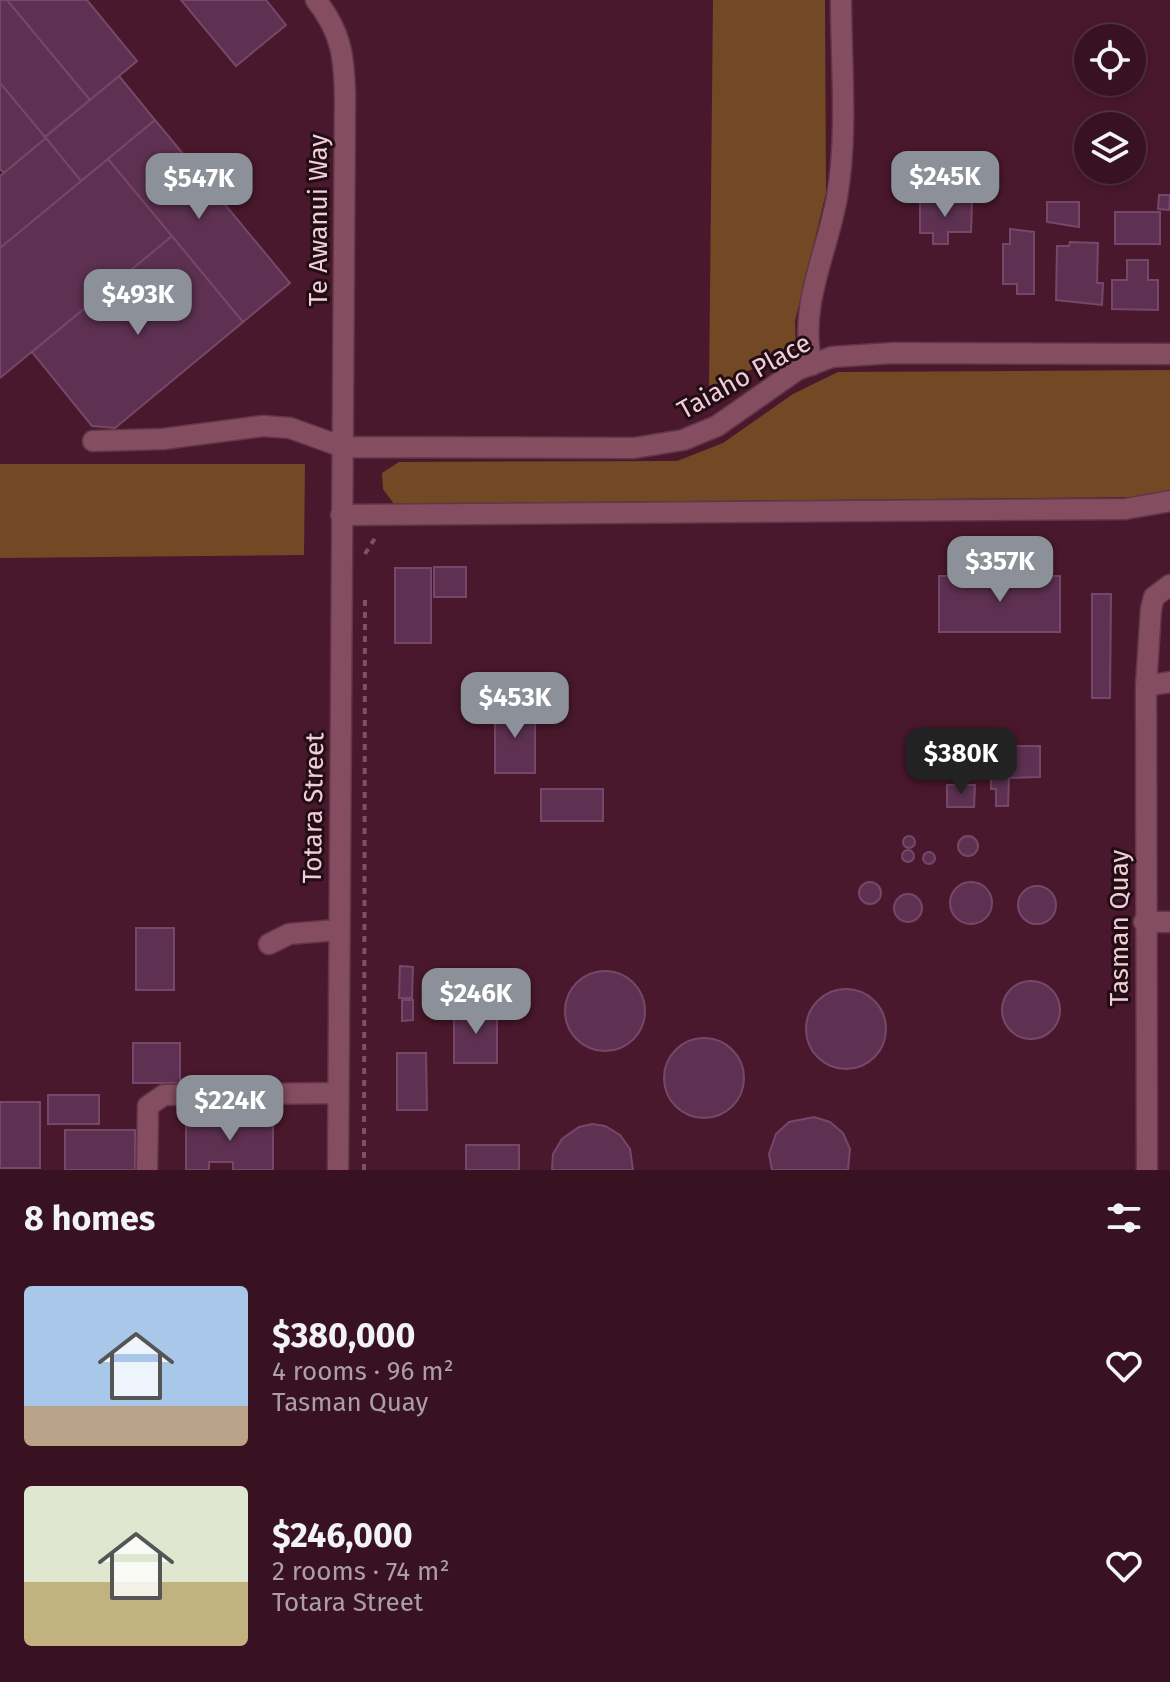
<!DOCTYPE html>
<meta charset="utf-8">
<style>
body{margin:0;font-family:"Fira Sans",sans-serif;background:#3f1b2a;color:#f1f3f6;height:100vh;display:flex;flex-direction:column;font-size:30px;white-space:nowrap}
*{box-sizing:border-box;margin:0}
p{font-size:26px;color:#ab9ea5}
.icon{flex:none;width:44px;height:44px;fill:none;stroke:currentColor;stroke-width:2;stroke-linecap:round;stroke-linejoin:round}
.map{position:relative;height:1170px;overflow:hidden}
.sheet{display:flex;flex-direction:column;background:#381221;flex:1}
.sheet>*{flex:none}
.fabs{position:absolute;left:1074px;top:24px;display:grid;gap:16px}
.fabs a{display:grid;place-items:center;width:72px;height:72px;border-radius:50%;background:#381221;box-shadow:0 4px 12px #0003,0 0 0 2px #52323f;font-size:40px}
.price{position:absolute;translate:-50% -68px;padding:0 18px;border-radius:16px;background:#8c9099;color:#fff;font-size:26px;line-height:52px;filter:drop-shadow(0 2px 4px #0008)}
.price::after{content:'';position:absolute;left:50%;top:48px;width:24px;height:18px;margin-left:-12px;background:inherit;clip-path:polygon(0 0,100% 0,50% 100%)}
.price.selected{background:#222;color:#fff}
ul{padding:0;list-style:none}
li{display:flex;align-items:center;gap:24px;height:200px;padding:0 24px}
li span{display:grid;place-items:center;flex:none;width:224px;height:160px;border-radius:8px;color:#555}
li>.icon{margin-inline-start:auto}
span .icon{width:96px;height:96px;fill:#fffc;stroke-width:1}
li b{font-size:34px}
h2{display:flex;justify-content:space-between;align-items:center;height:96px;padding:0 24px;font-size:34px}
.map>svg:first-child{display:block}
.green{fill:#734825}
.building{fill:#5e3152;stroke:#764768;stroke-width:2}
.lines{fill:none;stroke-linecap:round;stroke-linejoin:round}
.minor-casing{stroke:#603648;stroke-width:23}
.path{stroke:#7e5262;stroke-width:4;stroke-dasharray:6 6;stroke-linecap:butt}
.minor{stroke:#854d60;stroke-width:20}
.labels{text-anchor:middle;stroke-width:6;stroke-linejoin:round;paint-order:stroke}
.street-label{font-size:26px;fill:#f0ced8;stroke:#230d15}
</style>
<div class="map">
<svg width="1170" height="1170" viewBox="0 0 1170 1170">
<rect width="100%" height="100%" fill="#4a182c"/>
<path class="green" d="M713,0H825L826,193L795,321L796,349L709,389Z
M1170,370V492L1138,497L394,504L383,489L382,473L399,462L677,461L723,443L793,394L838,372Z
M0,464H305L304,555L0,558Z"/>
<path class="building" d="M0,0H7L90,100L45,137L0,83Z
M7,0H87L137,61L90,100Z
M181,0H266L286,25L236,66Z
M119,76L155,120L81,181L45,137Z
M0,83L46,138L4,173L0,169Z
M155,120L290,283L243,322L108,159Z
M46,138L81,181L0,248V176Z
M108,159L172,236L0,378V248Z
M1159,195H1170L1169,210L1158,209Z
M920,202H972L971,232H948V244H933V233H920Z
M1047,202H1079V227L1047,222Z
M1115,212H1160V244H1115Z
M1010,229L1034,232V294H1017V284H1003V244H1010Z
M172,236L243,322L115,428L92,426L32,352Z
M1070,242L1098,243L1097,283H1103L1102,305L1056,300L1057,246H1069Z
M1127,260H1148V280H1158V310L1112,309V280H1127Z
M434,567H466V597H434Z
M395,568H431V643H395Z
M939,576H1060V632H939Z
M1092,594H1111L1110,698H1092Z
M495,707H535V773H495Z
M988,746H1040V777L1009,778L1008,806H996V789H991V774H967V760H988Z
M947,785H975L974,807H947Z
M541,789H603V821H541Z
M903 842a6 6 0 1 1 12 0a6 6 0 1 1-12 0Z
M958 846a10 10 0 1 1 20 0a10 10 0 1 1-20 0Z
M902 856a6 6 0 1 1 12 0a6 6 0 1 1-12 0Z
M923 858a6 6 0 1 1 12 0a6 6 0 1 1-12 0Z
M859 893a11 11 0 1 1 22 0a11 11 0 1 1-22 0Z
M950 903a21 21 0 1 1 42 0a21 21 0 1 1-42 0Z
M1018 905a19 19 0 1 1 38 0a19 19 0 1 1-38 0Z
M894 908a14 14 0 1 1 28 0a14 14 0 1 1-28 0Z
M136,928H174V990H136Z
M400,966L413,967L412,998H399Z
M565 1011a40 40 0 1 1 80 0a40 40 0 1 1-80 0Z
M1002 1010a29 29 0 1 1 58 0a29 29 0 1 1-58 0Z
M806 1029a40 40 0 1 1 80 0a40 40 0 1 1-80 0Z
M402,1000H413V1020L402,1021Z
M454,1009H497V1063H454Z
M664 1078a40 40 0 1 1 80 0a40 40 0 1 1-80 0Z
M133,1043H180V1083H133Z
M397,1053H426L427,1110H397Z
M48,1095H99V1124H48Z
M0,1102H40V1168H0Z
M186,1117H273V1170H233V1162H209V1170H186Z
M814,1117L830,1122L843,1133L850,1149L848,1170H772L769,1154L776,1134L789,1122Z
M592,1124L605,1126L620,1135L630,1149L633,1170H552L553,1154L562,1139L579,1127Z
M65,1130H135V1170H65Z
M466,1145H519V1170H466Z"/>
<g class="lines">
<g class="minor-casing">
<path id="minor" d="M316,0C341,32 344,55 345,95L338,1170
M812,365C798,306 827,254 837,197C848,133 841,64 841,0
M93,441L163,439L263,426L290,428L343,447L634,448L683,440L717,426L797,370L832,357L893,353L1170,354
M341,515L1125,509L1170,501
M1146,686L1170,682
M1144,922H1170
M269,944L289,934L337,930
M147,1170L148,1106L164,1095L338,1093
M1147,1170L1146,686L1151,609L1154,597L1170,585"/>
</g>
<path class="path" d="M365,554L377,535
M364,1170L365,599"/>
<use href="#minor" class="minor"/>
</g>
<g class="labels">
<g class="street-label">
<text transform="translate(318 220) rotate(-90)" y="9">Te Awanui Way</text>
<text transform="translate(744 376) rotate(-29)" y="9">Taiaho Place</text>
<text transform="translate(313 808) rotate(-89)" y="9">Totara Street</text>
<text transform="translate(1119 928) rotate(-90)" y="9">Tasman Quay</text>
</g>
</g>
</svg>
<div class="fabs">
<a><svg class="icon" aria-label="locate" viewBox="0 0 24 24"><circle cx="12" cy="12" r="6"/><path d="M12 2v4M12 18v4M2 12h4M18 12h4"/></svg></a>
<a><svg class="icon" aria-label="layers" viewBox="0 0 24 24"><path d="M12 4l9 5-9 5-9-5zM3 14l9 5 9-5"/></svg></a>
</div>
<b class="price" style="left:945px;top:219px">$245K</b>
<b class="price" style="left:199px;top:221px">$547K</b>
<b class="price" style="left:138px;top:337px">$493K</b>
<b class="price" style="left:1000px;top:604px">$357K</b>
<b class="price" style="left:515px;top:740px">$453K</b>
<b class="price selected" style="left:961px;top:796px">$380K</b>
<b class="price" style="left:476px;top:1036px">$246K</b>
<b class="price" style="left:230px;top:1143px">$224K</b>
</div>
<section class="sheet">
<h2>8 homes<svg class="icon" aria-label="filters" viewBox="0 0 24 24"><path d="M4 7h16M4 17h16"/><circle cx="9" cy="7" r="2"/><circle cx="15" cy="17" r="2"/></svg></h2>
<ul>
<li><span style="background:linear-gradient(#a9c7e8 75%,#b9a48a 0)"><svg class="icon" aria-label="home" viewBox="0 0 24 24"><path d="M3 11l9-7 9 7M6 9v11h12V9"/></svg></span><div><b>$380,000</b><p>4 rooms · 96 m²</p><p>Tasman Quay</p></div><svg class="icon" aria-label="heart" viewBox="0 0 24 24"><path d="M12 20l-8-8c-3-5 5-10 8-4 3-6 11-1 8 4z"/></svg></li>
<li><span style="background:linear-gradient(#dfe7d0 60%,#c2b280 0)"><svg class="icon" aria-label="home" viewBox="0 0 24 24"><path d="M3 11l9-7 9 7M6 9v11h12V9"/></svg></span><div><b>$246,000</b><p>2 rooms · 74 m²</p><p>Totara Street</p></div><svg class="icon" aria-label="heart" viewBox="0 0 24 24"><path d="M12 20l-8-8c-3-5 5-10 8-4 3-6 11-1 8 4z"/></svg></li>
</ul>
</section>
